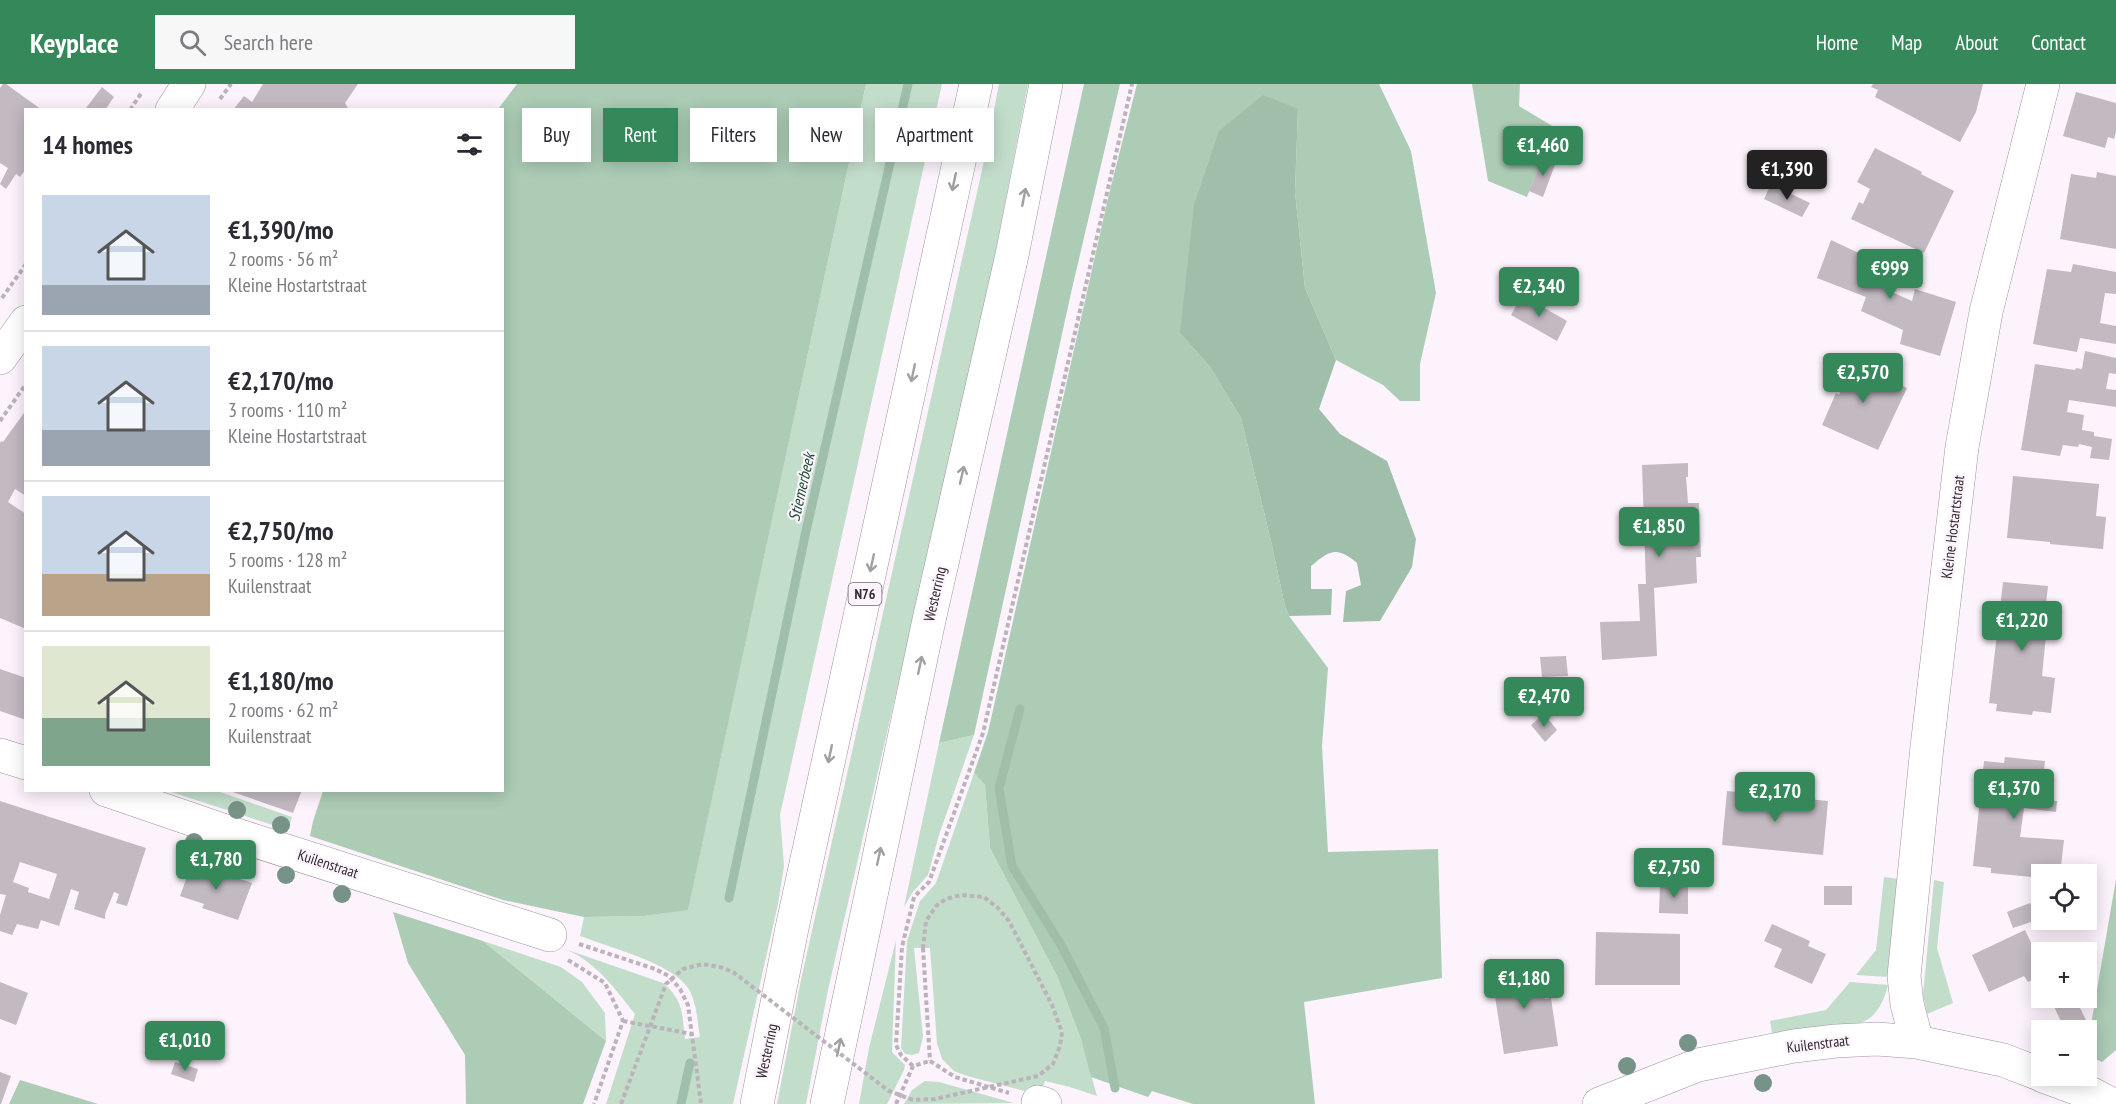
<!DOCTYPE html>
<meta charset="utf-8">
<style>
body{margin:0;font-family:"PT Sans Narrow",sans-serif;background:#f7f7f7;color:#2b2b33;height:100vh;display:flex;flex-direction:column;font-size:22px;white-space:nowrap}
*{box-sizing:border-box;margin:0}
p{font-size:20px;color:#7c7c81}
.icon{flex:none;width:33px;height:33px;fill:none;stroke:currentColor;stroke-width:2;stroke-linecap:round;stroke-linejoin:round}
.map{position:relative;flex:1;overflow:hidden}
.panel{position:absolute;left:24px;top:24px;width:480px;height:684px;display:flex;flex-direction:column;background:#fff;border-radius:0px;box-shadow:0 3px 15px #0003}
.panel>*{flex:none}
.banner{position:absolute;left:522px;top:24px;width:570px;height:54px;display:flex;gap:12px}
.tools{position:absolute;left:2031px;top:780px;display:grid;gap:12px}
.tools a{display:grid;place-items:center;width:66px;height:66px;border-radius:0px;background:#fff;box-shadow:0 3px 15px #0003;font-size:30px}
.price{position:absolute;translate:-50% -51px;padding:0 14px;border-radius:6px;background:#35885a;color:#fff;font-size:20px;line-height:39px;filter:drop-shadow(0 2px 3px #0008)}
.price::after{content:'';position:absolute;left:50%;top:36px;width:18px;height:14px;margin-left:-9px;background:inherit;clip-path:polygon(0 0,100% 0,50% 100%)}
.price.selected{background:#222;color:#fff}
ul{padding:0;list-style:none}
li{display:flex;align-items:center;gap:18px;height:150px;padding:0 18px}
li+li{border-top:2px solid #e1e1e2}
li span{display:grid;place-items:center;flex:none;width:168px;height:120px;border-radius:0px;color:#555}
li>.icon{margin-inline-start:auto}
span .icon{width:72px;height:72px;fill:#fffc;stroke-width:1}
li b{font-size:26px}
h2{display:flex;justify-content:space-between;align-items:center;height:72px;padding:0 18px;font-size:26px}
.pill{padding:0 21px;border-radius:0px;background:#fff;box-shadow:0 3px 15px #0003;font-size:21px;line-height:54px}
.pill.selected{background:#35885a;color:#fff}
header{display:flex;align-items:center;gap:36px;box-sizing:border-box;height:84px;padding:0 30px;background:#35885a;color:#fff}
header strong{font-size:28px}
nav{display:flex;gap:33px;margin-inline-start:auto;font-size:21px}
.search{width:420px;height:54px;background:#f7f7f7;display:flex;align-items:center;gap:15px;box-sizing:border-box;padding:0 21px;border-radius:0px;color:#7c7c81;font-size:22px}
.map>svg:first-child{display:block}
.green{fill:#c3ddcb}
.forest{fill:#acccb6}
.water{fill:#9fbfaa}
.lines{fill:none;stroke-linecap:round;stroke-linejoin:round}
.stream{stroke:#9fbfaa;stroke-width:9}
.building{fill:#c2b9c1;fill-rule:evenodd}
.minor-casing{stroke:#9d949c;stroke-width:34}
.trunk-casing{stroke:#9d949c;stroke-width:34}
.path{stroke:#bbb3ba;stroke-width:4;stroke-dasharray:4.5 3;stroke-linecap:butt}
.minor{stroke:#fff;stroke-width:33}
.trunk{stroke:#fff;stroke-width:33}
.path-bridge{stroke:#bbb3ba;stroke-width:4;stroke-dasharray:4.5 3;stroke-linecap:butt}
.tree{fill:#779287}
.oneway{stroke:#a1a0a1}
.labels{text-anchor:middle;stroke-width:4.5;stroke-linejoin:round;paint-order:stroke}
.shield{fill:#fdf3fc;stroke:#6d676c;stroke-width:1.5}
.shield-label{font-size:14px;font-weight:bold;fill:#2f2b2e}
.street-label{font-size:15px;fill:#2f2b2e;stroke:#fdf3fc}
.water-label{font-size:16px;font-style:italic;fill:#164d2f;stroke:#fdf3fc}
</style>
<header>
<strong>Keyplace</strong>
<div class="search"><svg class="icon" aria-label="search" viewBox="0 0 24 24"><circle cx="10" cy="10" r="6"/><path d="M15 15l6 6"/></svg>Search here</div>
<nav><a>Home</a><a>Map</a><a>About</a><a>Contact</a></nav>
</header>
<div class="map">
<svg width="2116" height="1020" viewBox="0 0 2116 1020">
<rect width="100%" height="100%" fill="#fdf3fc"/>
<path class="green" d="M866,0H942L780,731L784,782L778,820L733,1020H606L635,930C615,905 594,875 562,864L663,899C684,916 682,931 685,955L700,953C697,937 697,918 688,904C672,879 608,863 580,852L584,833L644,832L688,825Z
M999,0H1028L987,212L828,906L806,1020H777L801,896L984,77Z
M974,651L939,751L928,791L912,809L904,823L939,659Z
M974,689L985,701L990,764L1057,892L1081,955L1097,1012L1070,1003L1045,997L1040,1011L967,992L954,987L942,975L937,959L930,864H914L923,953L919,969L912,971L905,970L901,964L907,857L920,817L936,799Z
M168,707H217L292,733L288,746Z
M1884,793L1899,795L1889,893L1856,891L1876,866Z
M1934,796L1944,798L1937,864L1953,919L1927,930L1923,911Z
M896,856L892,968L905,981L904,986L887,1020H859L869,964Z
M483,857L561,883L582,898L605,929L606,957Z
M1850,898L1888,901C1876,947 1854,941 1814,943C1800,944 1786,947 1772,949L1770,937L1826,926Z
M925,997L939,998L1014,1019L904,1020L912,1006Z"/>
<path class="forest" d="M517,0H866L688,826L644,832L584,833L503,816L310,752L313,737L323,707L502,706V26L498,25Z
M1084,0H1120L1071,209L974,651L939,659Z
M1137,0H1379L1411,67L1436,209L1420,280V317H1400L1383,301L1336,276L1305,204L1295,108L1298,25L1180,249L1210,283L1241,334L1271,457L1284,518L1289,532L1328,584L1322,662L1328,768L1438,765L1442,894L1304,918L1315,1020H1193L1152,1007L1148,1013L1091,993L1081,955L1057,892L990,764L985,701L974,689L988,648L1109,110Z
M1472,0H1520L1519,22L1554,43L1527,113L1488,97Z
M2116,795V966L2102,978L2087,971V964Z
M393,828L483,857L606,957L583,1020H466L465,971L408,879Z
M20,996L98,1020H9Z"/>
<path class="water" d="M1263,11L1298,25L1295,108L1305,204L1336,276L1319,325L1340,350L1387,377L1416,455L1412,483L1380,537L1343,538L1346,507L1361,501L1357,479C1337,462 1330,466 1311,482V505H1332L1331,531L1289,532L1284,518L1271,457L1241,334L1210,283L1180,249L1194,121L1219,47Z"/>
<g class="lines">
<path class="stream" d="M1020,625L999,704L1012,782L1061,861L1104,944L1115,1004
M729,814L806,447L908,0
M681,1020L690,979"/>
</g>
<path class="building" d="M3,0H6L42,26H26V85L20,93L16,90L6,105L0,100L8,84L0,79V4Z
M263,0H358L345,19L349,26H233L244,12L252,18Z
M1873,0H1983L1976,28L1960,58L1875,13L1878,6L1871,3Z
M102,3L114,13L105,26H89L86,24Z
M2076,8L2116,19V48L2114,55L2108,53L2105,64L2063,52Z
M1875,64L1922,88L1921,90L1954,107L1924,169L1851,135L1859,118L1863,120L1870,105L1857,98Z
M1542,74L1556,78L1543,113L1529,107Z
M2097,88L2116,92V165L2060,155L2071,90L2096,94Z
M1771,100L1810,119L1802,133L1764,115Z
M1831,156L1880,179L1872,195L1866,192L1865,196L1912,217L1915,205L1956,218L1940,272L1900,260L1903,246L1861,227L1866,213L1817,194Z
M2073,180L2116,188V210L2105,209L2100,239L2116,242V260L2080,254L2077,268L2033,260L2047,185L2071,188Z
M1522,211L1567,237L1557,257L1511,231Z
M2085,267L2116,274V290L2109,289L2106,305L2116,306V323L2069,316L2067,328L2084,331L2082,346L2094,348V352L2112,355L2109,376L2090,374L2092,363L2079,360L2078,363L2063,361L2060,372L2021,366L2035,280L2075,286L2076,284L2082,285Z
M1840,273L1907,304L1878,366L1822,341L1836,309L1839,311L1843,301L1830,294Z
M26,326V412L15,405L8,418L26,430V545L0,534V359L1,357L3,358Z
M1688,379V393H1686L1688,419H1699L1701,473H1696L1697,499L1654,504L1657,572L1602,576L1600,538L1640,537L1638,500H1646L1642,381Z
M2013,392L2099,400L2096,432L2106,433L2103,465L2050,460V458L2007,454Z
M2003,498L2048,502L2046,520L2049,521L2042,592L2055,594L2051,629L2033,627L2032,631L1996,627L1997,620L1989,619Z
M1566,572L1568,592L1542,593L1540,573Z
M0,585L26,594V636L0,627Z
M1544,630L1557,646L1545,658L1531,641Z
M2005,673L2045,677L2043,696L2048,697L2046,716L2057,717L2056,728L2024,724L2020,753L2064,756L2061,782L2045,781L2042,794L1991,789V784L1973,782L1984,677L2004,679Z
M302,706L293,729L230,707V706Z
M1727,707L1828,717L1823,771L1722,761Z
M0,717L146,764L127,822L116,819L119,810L114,808L105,830V835L74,825L79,808L71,805L59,842L41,836L38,845L17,840L12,851L0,847V831L6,811L0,810ZM20,778L57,790L49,815L28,808L29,804L13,798Z
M192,779L252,799L238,836L202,824L204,820L180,812Z
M1660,800L1688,801V830L1659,829Z
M1824,802H1852V821H1824Z
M2030,819L2037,836L2013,844L2007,828Z
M1772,840L1810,857L1808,862L1826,870L1812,900L1774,883L1782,865L1764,857Z
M2025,846L2042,882V892L2028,898L2024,892L1989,908L1972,871Z
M1596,848L1680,850V901H1595Z
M2086,869L2096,888L2086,893Z
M1539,880L1545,915L1551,914L1558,962L1504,970L1491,887Z
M0,898L28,909L16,941L0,935Z
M2050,914H2075L2086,936L2065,946Z
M175,978L198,985L194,998L171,990Z
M0,988L11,992L1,1020H0Z"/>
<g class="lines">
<g class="minor-casing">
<path id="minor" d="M172,26L189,0
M0,274L26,238
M0,671L26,679
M106,706L246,754L550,851
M1917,958L1907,920L1904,892L1927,663L1962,363L1986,228L2043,0
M2043,992L2092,1010L2111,1020
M1038,1018L1045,1020
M1599,1020L1698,981L1794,962L1836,957L1877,955L1917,958L2003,976L2042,991"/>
</g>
<g class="trunk-casing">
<path id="trunk" d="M757,1020L792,844L976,0
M827,1020L929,536L1012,171L1046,0"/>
</g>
<path class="path" d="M220,15L231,0
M130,26L142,8
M2,214L26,180
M0,337L26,300
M579,860L655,885L669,892L680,905L688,921L701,1020
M923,864L930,977
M568,876L605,899L623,937L594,1020
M623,937L692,950
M930,977L955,993L1009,1009
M913,982L901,971L896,961L902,863L914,813L929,798L983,649L1132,0
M896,1020L913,982L930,977"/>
<use href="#minor" class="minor"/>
<use href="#trunk" class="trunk"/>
<path class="path-bridge" d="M621,1020L666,900L683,885L703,880L720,883L733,888L889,1007L913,1016L935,1015L1038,992L1053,980L1060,962L1062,948L1052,921L1009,837L998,824L984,813L961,811L946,815L936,822L926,837L923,864"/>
</g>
<g class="tree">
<circle cx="237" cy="726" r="9"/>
<circle cx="281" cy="741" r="9"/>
<circle cx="194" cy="758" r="9"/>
<circle cx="242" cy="773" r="9"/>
<circle cx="286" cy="791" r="9"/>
<circle cx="342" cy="810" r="9"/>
<circle cx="1688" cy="959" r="9"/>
<circle cx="1627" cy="982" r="9"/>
<circle cx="1763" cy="999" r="9"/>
</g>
<defs><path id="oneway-shaft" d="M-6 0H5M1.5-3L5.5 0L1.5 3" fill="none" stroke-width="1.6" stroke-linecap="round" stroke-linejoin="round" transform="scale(1.5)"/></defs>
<g class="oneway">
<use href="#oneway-shaft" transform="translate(954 98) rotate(102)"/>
<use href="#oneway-shaft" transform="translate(1024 113) rotate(-79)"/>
<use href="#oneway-shaft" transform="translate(913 289) rotate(102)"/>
<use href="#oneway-shaft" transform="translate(962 391) rotate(-77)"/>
<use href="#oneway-shaft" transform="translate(872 479) rotate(102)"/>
<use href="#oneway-shaft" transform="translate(920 581) rotate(-78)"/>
<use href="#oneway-shaft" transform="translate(830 670) rotate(102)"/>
<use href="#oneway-shaft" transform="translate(879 772) rotate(-78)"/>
<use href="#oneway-shaft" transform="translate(839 963) rotate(-78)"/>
</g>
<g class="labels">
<rect class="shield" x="848.5" y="499" width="33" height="22" rx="4.5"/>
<g class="shield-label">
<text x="865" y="515">N76</text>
</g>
<g class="street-label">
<text transform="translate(1953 443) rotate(-83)" y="5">Kleine Hostartstraat</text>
<text transform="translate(935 510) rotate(-77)" y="5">Westerring</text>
<text transform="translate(328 780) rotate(18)" y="5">Kuilenstraat</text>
<text transform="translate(1818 960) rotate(-7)" y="5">Kuilenstraat</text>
<text transform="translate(767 967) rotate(-78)" y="5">Westerring</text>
</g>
<g class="water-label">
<text transform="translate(801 403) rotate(-77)" y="6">Stiemerbeek</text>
</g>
</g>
</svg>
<div class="tools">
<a><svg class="icon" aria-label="locate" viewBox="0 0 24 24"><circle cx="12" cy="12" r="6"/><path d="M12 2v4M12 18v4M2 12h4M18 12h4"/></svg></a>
<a>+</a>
<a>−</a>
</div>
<b class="price" style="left:1543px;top:93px">€1,460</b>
<b class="price selected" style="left:1787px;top:117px">€1,390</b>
<b class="price" style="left:1890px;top:216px">€999</b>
<b class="price" style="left:1539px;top:234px">€2,340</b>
<b class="price" style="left:1863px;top:320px">€2,570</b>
<b class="price" style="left:1659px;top:474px">€1,850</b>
<b class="price" style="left:2022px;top:568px">€1,220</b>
<b class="price" style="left:1544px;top:644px">€2,470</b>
<b class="price" style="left:2014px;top:736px">€1,370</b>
<b class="price" style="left:1775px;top:739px">€2,170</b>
<b class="price" style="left:216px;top:807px">€1,780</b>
<b class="price" style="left:1674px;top:815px">€2,750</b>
<b class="price" style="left:1524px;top:926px">€1,180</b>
<b class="price" style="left:185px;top:988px">€1,010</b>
<div class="banner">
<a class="pill">Buy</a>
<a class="pill selected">Rent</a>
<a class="pill">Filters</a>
<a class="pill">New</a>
<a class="pill">Apartment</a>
</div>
<section class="panel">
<h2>14 homes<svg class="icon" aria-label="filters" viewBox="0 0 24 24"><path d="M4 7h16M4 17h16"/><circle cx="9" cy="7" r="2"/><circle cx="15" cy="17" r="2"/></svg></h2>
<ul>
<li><span style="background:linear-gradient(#c9d6e8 75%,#9aa5b1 0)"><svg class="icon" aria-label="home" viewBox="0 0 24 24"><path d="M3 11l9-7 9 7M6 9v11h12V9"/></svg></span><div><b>€1,390/mo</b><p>2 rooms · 56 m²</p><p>Kleine Hostartstraat</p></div></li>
<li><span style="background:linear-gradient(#c9d6e8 70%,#9aa5b1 0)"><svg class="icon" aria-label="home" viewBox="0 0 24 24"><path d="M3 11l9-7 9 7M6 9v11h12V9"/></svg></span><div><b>€2,170/mo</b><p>3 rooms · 110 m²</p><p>Kleine Hostartstraat</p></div></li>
<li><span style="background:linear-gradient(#c9d6e8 65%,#b9a48a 0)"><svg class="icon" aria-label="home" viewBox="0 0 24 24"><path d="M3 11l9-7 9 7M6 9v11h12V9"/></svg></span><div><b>€2,750/mo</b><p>5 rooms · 128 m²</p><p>Kuilenstraat</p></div></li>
<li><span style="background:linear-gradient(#dfe7d0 60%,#7fa58c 0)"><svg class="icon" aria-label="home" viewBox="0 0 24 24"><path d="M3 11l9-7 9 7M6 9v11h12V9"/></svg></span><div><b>€1,180/mo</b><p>2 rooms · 62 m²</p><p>Kuilenstraat</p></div></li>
</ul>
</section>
</div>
